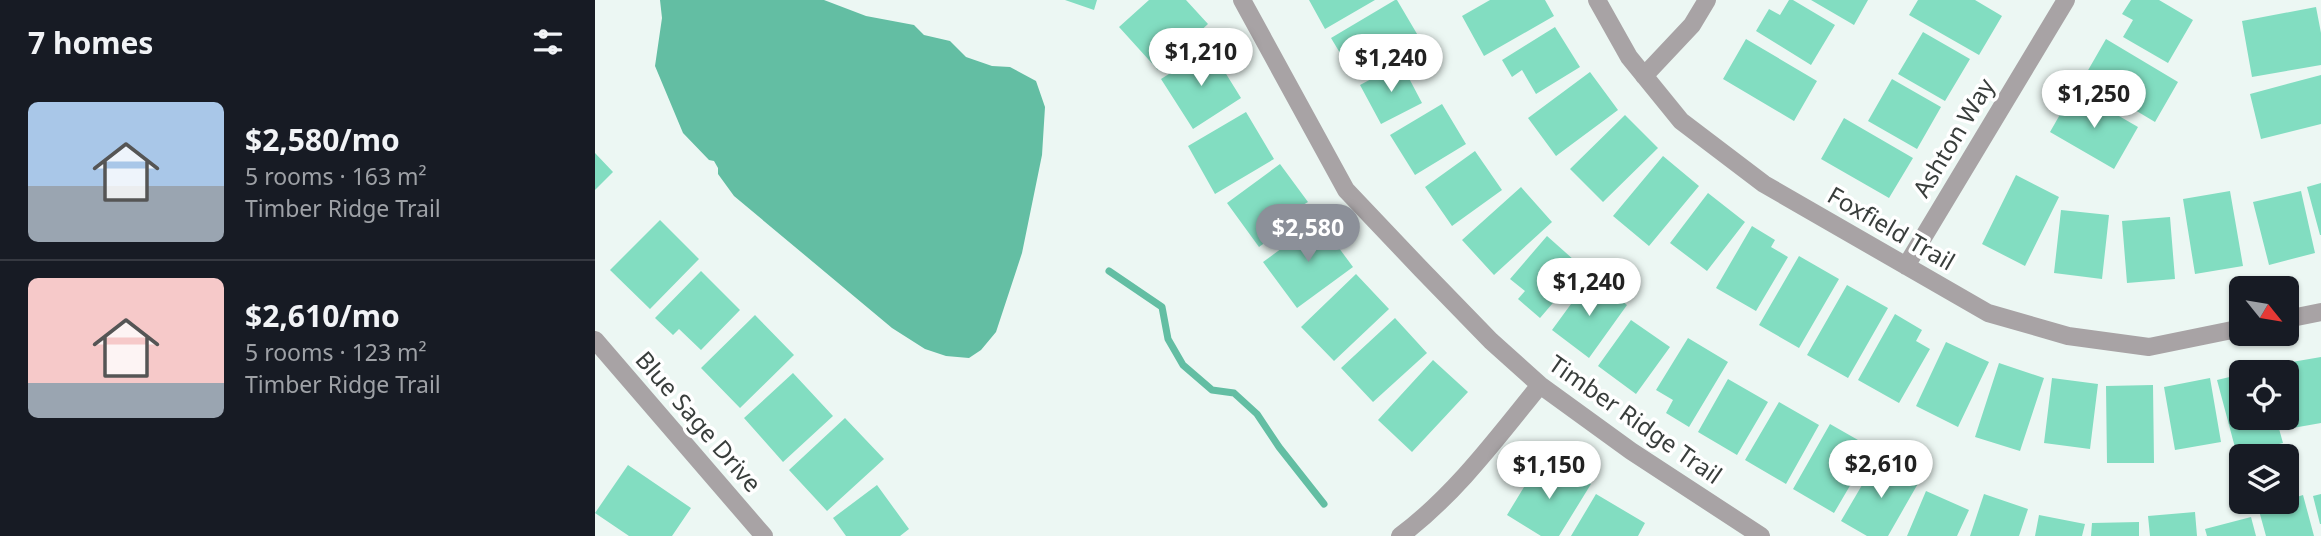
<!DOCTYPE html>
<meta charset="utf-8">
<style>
body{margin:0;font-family:"Noto Sans",sans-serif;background:#242831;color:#f1f3f6;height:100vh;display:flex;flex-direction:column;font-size:26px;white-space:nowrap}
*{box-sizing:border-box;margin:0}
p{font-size:23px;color:#9ea1a6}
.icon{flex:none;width:38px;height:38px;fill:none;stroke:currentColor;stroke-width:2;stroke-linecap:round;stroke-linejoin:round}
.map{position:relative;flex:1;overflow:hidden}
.drawer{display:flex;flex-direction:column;background:#171b24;width:595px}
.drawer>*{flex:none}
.needle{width:46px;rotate:120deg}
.fabs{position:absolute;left:1634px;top:276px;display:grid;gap:14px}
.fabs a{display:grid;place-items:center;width:70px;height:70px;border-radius:10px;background:#171b24;box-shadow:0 2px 5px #0004;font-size:35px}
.price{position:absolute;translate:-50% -60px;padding:0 16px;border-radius:24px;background:#fff;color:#222;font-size:23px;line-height:46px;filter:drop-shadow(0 2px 4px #0008)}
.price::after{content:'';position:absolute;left:50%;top:42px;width:21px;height:16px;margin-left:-10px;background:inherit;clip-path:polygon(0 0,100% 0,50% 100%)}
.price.selected{background:#8c9099;color:#fff}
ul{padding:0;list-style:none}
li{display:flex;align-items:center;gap:21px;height:175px;padding:0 28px}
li+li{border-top:2px solid #363941}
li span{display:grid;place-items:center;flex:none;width:196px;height:140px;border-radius:10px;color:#555}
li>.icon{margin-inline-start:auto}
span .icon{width:84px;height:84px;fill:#fffc;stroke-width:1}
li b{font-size:30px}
h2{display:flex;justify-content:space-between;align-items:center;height:84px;padding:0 28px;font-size:30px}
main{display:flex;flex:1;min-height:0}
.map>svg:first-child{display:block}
.water{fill:#63bea3}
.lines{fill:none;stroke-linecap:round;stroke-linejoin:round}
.stream{stroke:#63bea3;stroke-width:7}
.building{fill:#82ddc1}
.minor{stroke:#a8a3a5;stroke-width:18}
.labels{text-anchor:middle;stroke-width:7;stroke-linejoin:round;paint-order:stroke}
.street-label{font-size:24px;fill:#393e3c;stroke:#fff}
</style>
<main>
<section class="drawer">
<h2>7 homes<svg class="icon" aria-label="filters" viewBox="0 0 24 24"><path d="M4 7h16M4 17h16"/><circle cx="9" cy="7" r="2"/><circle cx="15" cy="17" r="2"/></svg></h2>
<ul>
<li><span style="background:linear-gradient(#a9c7e8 60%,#9aa5b1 0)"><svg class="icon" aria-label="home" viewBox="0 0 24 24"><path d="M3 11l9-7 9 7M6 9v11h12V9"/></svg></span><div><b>$2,580/mo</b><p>5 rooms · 163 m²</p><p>Timber Ridge Trail</p></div></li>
<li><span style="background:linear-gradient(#f6c9c9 75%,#9aa5b1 0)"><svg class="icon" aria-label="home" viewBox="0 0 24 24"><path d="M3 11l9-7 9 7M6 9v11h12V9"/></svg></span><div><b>$2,610/mo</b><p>5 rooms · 123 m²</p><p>Timber Ridge Trail</p></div></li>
</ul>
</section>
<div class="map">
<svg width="1726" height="536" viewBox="0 0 1726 536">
<rect width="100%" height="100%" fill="#ecf7f3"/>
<path class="water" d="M65,0H229L271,16L319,25L329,35L355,41L371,57L397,66L415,67L441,81L450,107L447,155L427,253L401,332L386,350L374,358L351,356L330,349L297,328L139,196L123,174V168L119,161L114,160L88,133L60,66L67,18Z"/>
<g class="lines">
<path class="stream" d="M514,271L567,307L573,339L588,365L617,390L639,393L662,414L684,447L729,504"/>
</g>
<path class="building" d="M470,0H502L499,10Z
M554,0H591L613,24L563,70L524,27Z
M714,0H780L730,29Z
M800,0H802L825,39L760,78L736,38Z
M895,0H950L959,16L889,56L867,16Z
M1194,0H1198L1240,25L1216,65L1161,31L1174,9L1185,15Z
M1216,0H1273L1259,25Z
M1323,0H1380L1407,16L1384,55L1314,15Z
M1536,0H1564L1598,20L1573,63L1528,37L1538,20L1527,14Z
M1721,7L1726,33V65L1657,77L1647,21Z
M960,27L985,67L941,94L927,70L917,77L907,60Z
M1328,32L1375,59L1350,101L1303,74Z
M1151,39L1222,81L1199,121L1128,79Z
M1511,39L1583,82L1560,122L1488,79Z
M615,48L646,98L598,129L566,79Z
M806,63L827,103L786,124L765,85Z
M995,72L1023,110L961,156L933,118Z
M1726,75V124L1666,139L1655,94Z
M1297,79L1346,107L1322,149L1273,121Z
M1479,90L1543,127L1519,169L1455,132Z
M847,104L871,144L820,175L795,135Z
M651,112L679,159L620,194L593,146Z
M1030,115L1063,148L1008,202L975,169Z
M1249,118L1318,158L1294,198L1226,159Z
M880,151L907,190L857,226L830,187Z
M0,153L18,172L0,190Z
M1068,156L1104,186L1054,246L1018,216Z
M685,164L713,202L703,208L708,215L664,247L632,203Z
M1421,175L1464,197L1430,266L1387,244Z
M1726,183V235H1725L1712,187Z
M926,187L957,222L899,275L867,240Z
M1635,191L1648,266L1600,274L1588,199Z
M1706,191L1720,253L1674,265L1658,202Z
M1113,193L1150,222L1112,271L1075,243Z
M1466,210L1514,215L1507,279L1459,273Z
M1575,217L1580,279L1532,283L1527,221Z
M65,220L104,259L55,309L15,270Z
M724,221L758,267L702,308L668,262Z
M1157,226L1180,240L1176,247L1193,257L1161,311L1121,288Z
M952,236L988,268L945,318L923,299L930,291L915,279Z
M1204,256L1244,279L1204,348L1164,325Z
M106,271L145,310L106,350L84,329L78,335L60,318Z
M761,274L794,309L739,361L706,327Z
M995,278L1032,305L994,358L957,330Z
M1252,285L1293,308L1253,378L1212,355Z
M1300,314L1327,330L1321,341L1335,349L1304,403L1263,380Z
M160,315L199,355L145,408L106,368Z
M800,318L832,353L778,402L746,368Z
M1036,320L1075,347L1041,394L1003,366Z
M1093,338L1133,362L1094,427L1071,413L1078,400L1061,390Z
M1351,342L1394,362L1363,427L1321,406Z
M1726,357V423L1692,429L1690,418H1692V373H1682L1680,365Z
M838,360L873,392L817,452L783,420Z
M1404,363L1449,378L1425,451L1380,437Z
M198,373L238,416L188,462L149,418Z
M1647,374V418H1681L1688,443L1642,455L1622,380Z
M1457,378L1503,384L1495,449L1449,443Z
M1615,378L1626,442L1580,450L1569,387Z
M1133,379L1173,402L1142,455L1103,432Z
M1558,385L1559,463H1512L1511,386Z
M1184,402L1224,425L1191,484L1150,460Z
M250,418L289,459L232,511L194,470Z
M1235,424L1277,448L1239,513L1198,489Z
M1284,456L1325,480L1293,536H1272L1246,521Z
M943,464L968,478L972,470L996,484L964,536H946L912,515Z
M33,465L96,508L77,536H34L0,513Z
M282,485L314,529L305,536H251L238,518Z
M1331,491L1374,510L1362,536H1312Z
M1001,494L1050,523L1043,536H976Z
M1389,494L1433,509L1424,536H1375Z
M1726,494V524H1725L1718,496Z
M1708,495L1719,536H1671L1663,507L1682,502H1692V500Z
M1600,512L1602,536H1555L1553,516Z
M1444,515L1490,524L1487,536H1440Z
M1656,517L1661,536H1612L1610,529Z
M1544,522V536H1496L1497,523Z"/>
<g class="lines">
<path class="minor" d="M647,0L751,190L826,269L896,341L945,385L1036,451L1166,536
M1002,0L1034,57L1086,121L1169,184L1393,313L1473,336L1554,347L1647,328
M1049,76L1097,25L1112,0
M1311,266L1471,0
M1692,319L1726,312
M0,340L169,536
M805,536C860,495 902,438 945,385"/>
</g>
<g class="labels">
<g class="street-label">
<text transform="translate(1359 138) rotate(-59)" y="8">Ashton Way</text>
<text transform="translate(1296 229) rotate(30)" y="8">Foxfield Trail</text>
<text transform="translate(1040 420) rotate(35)" y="8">Timber Ridge Trail</text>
<text transform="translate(103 422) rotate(49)" y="8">Blue Sage Drive</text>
</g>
</g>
</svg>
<div class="fabs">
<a><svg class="needle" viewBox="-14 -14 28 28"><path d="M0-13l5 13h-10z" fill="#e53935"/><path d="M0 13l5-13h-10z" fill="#9ea1a6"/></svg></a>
<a><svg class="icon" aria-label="locate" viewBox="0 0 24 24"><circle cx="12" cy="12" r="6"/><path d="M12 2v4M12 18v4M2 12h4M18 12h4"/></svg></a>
<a><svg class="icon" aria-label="layers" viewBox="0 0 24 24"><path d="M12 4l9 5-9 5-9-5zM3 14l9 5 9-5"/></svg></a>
</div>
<b class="price" style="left:606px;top:88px">$1,210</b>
<b class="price" style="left:796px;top:94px">$1,240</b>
<b class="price" style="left:1499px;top:130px">$1,250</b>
<b class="price selected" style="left:713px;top:264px">$2,580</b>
<b class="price" style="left:994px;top:318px">$1,240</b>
<b class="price" style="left:1286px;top:500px">$2,610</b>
<b class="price" style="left:954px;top:501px">$1,150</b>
</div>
</main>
